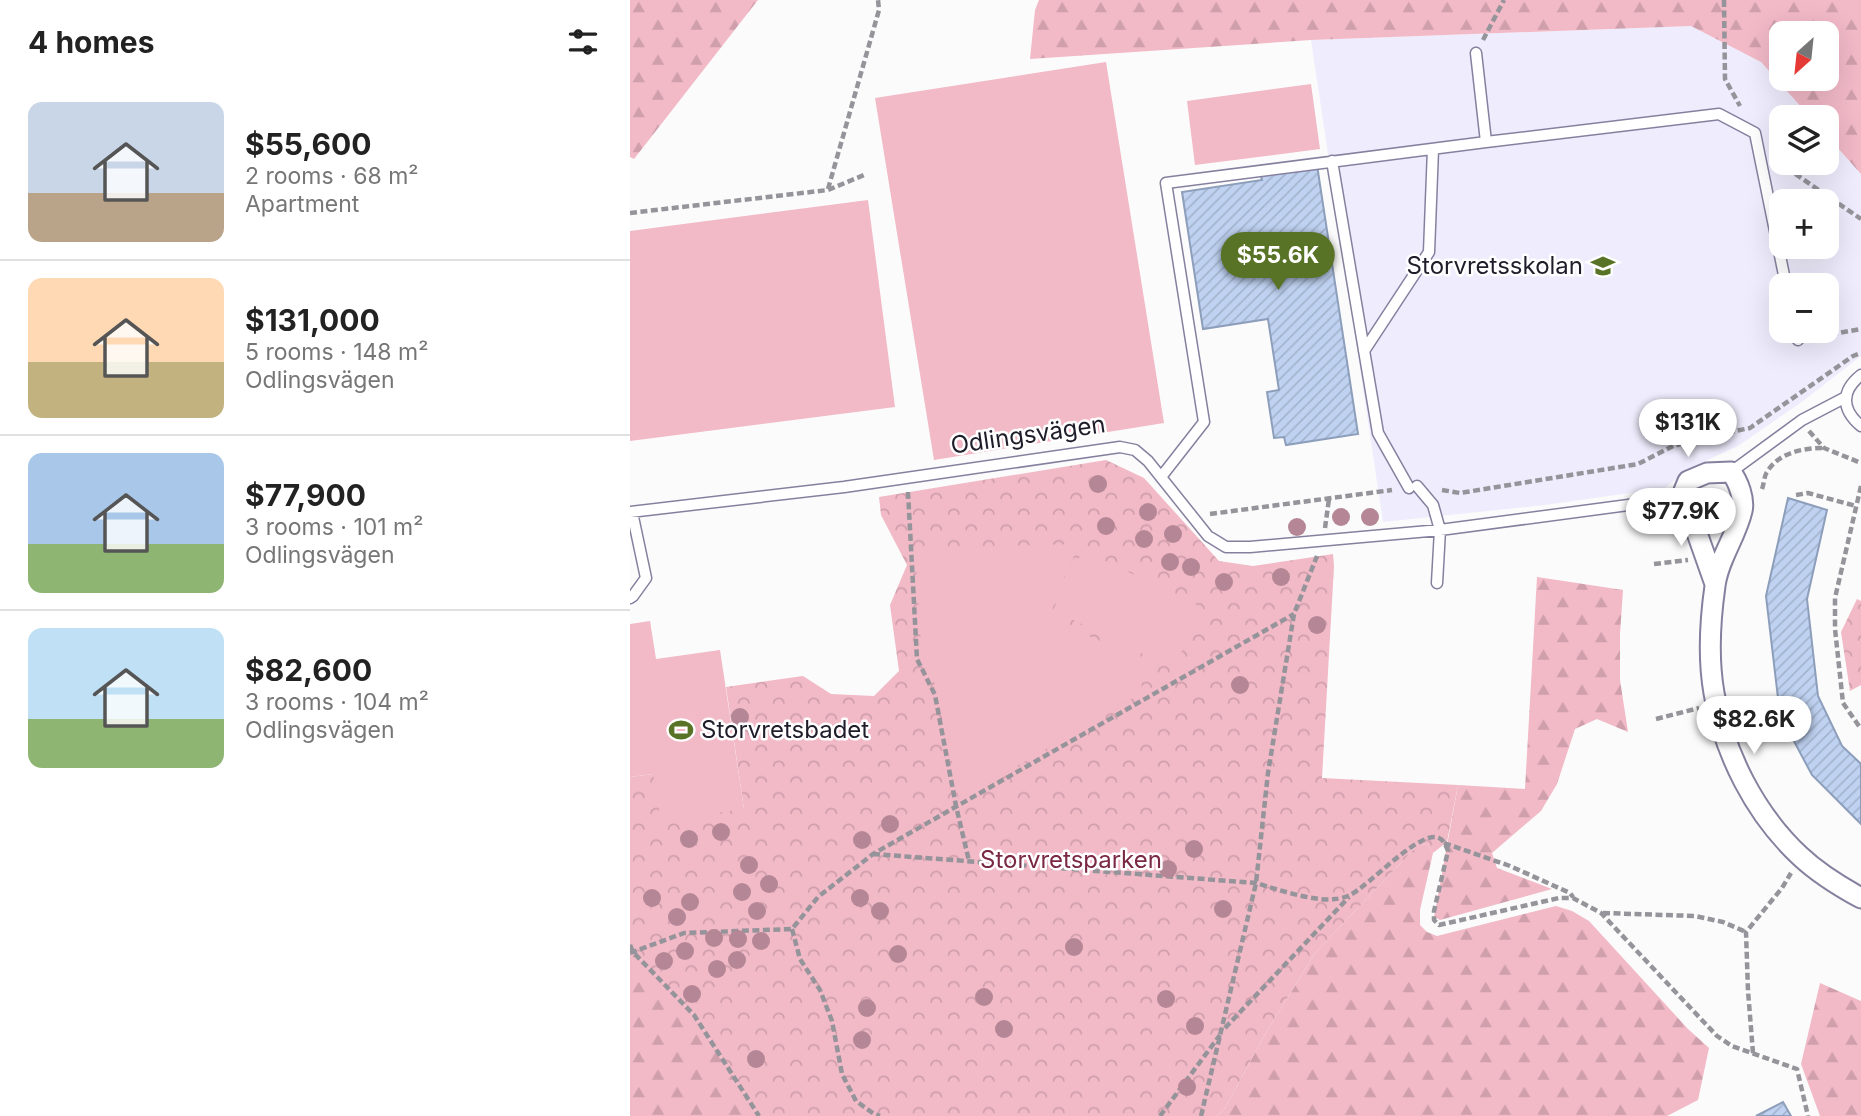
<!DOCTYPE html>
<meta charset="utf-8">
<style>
body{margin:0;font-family:Inter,sans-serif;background:#f6f6f6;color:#222;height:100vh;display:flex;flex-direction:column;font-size:26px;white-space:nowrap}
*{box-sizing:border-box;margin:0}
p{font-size:23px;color:#767676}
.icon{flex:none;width:38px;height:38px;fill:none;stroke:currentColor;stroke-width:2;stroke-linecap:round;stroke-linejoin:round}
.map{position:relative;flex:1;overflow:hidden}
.side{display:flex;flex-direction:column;background:#fff;width:630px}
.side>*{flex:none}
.needle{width:46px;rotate:207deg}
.buttons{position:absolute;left:1139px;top:21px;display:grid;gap:14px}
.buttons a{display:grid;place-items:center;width:70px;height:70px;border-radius:14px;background:#fff;box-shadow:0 7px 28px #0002;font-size:35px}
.price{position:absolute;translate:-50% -60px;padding:0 16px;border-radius:24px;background:#fff;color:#222;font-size:23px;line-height:46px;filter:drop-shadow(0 2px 4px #0008)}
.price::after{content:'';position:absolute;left:50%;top:42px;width:21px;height:16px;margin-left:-10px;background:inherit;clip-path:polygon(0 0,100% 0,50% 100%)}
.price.current{background:#597326;color:#fff}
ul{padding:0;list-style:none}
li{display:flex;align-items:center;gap:21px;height:175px;padding:0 28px}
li+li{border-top:2px solid #e0e0e0}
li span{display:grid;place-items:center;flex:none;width:196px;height:140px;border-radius:14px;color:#555}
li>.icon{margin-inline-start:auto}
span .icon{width:84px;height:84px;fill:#fffc;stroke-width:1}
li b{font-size:30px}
h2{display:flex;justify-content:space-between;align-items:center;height:84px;padding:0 28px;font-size:30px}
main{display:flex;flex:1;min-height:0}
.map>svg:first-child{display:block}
.built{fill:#efecfd;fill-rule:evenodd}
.forest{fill:url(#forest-firs);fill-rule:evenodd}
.park{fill:url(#park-crowns)}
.garden{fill:#f2b9c7}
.building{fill:url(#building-hatch);stroke:#8d9ebb;stroke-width:2}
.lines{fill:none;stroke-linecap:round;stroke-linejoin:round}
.lane-casing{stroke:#86809f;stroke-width:13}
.street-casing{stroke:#86809f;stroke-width:23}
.path{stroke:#95949a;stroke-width:4.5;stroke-dasharray:7 3.5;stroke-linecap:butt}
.lane{stroke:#fff;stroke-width:10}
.street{stroke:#fff;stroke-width:19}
.tree{fill:#b58796}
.labels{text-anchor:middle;stroke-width:5;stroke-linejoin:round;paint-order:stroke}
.poi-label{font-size:24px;fill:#201d2a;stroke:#fff;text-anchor:end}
.street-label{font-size:24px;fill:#201d2a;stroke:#fff}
.park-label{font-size:24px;fill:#7b2844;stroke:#fff}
</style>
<main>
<section class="side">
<h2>4 homes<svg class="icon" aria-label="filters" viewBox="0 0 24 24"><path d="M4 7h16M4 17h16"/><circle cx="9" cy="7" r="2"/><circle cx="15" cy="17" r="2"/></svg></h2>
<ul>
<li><span style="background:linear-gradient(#c9d6e8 65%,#b9a48a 0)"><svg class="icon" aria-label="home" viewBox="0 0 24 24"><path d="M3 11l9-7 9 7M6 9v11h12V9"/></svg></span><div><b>$55,600</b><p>2 rooms · 68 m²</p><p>Apartment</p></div></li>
<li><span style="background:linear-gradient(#ffd9b3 60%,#c2b280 0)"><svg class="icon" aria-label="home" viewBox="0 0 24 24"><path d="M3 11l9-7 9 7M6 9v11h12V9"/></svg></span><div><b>$131,000</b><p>5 rooms · 148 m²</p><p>Odlingsvägen</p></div></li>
<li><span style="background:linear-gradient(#a9c7e8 65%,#8fb573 0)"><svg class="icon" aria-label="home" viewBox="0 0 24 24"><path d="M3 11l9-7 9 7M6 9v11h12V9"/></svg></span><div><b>$77,900</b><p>3 rooms · 101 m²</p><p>Odlingsvägen</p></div></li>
<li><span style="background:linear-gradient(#bfe0f5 65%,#8fb573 0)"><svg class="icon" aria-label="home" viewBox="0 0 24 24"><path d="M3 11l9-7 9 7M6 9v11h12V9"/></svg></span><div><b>$82,600</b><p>3 rooms · 104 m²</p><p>Odlingsvägen</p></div></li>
</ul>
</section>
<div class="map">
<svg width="1231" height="1116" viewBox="0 0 1231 1116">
<defs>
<pattern id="forest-firs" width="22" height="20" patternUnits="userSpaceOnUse" patternTransform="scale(1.75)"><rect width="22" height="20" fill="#f2b9c7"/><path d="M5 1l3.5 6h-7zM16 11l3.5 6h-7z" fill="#cf9fab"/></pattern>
<pattern id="park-crowns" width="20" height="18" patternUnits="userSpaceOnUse" patternTransform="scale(1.75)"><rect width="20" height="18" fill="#f2b9c7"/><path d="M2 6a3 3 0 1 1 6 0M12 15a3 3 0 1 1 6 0" fill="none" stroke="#cf9fab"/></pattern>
<pattern id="building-hatch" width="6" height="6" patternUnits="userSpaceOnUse" patternTransform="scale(1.75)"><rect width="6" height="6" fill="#bfd2f1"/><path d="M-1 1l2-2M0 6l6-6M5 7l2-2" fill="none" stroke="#a4b4cf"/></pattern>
</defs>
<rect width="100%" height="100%" fill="#fbfbfb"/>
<path class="built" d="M1061,26L1131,62L1180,117H1152V163H1197V136L1231,174V356L1173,401L1108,446L1058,469L1035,488L915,505L753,522L681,40ZM1152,201H1197V247H1152ZM1152,285H1197V331H1152Z"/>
<path class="forest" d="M0,0H128L4,159L0,157Z
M409,0H1231V174L1197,136V117H1180L1131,62L1061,26L681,40L400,59L405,10ZM1152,33H1197V79H1152Z
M907,577L993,590L990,634V680L998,732L967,719L945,729L927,784L911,811L862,853L867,868L922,889L810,920L804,917L828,785L895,789Z
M797,844L803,853L790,910V925L797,932L807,936L926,906L942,911L959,921L1058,1029L1079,1048L1068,1100L1037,1116H587L595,1108L634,1036L685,953L788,845Z
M0,945L3,952L64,1015L129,1116H0Z
M1190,983L1231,1001V1116H1190L1171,1064Z"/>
<path class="park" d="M476,460L514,478L589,561L623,566L703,554L704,566L692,778L828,785L817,842L803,853L797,844L788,845L685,953L634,1036L595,1108L587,1116H129L64,1015L3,952L0,945V777L23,774L114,809L96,687L173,676L201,694L244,696L269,671L260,605L277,565L251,515L249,497Z
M1227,599L1231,601V685L1220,691L1211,632Z"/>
<path class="garden" d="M476,62L534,423L304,460L245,98Z
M681,84L690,149L565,165L557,101Z
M238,200L265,407L0,441V231Z
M450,544L416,615L511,661L512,693L329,800L309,692L292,658L285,548Z
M453,550L573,608L543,669L423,610Z
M20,621L26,659L90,650L114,809L31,821L23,774L0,777V624Z"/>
<path class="building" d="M687,165L728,434L656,445L654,437L644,438L637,392L649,390L638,319L573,329L552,192L632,180L630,173Z
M1158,498L1197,510L1177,599L1188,696L1212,746L1231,764V824L1182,775L1150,715L1136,596Z
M1153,1102L1161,1116H1126Z"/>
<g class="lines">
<g class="lane-casing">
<path id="lane" d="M846,53L856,142
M702,161L748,433L779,488
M1166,331L1168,340
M734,351L799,252L803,149
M1231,375C1211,391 1211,409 1231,426
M1101,472L1172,420L1216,397
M531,477L574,422L536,183L856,142L1089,114L1125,133L1156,285
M787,486L803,505L810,530L807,583
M0,512L214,487L490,447L505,450L518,461L578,536L596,547H620L810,530L1051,498
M0,598L3,596L16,578L2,512"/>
</g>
<g class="street-casing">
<path id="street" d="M1085,584L1067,533L1051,498L1058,481L1077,473L1101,472C1108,481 1115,499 1112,511C1106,537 1088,560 1085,586C1080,621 1078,659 1084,693C1094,753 1125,814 1170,856C1188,873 1209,886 1231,898"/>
</g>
<path class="path" d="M1094,0L1095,79L1110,106
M853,40L874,0
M1148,162L1231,219
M198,189L249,10L248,0
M0,213L198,190L234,175
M1180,338L1231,329
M1179,431L1194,448L1231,463
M1231,486L1205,598V629L1213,703L1231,729
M1132,489C1134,484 1134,476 1137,472C1149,452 1174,448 1194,448
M812,490L830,493L1008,464L1043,446L1067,439L1120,428L1223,356L1231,353
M278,492L287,659L305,695L326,806L339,861
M1166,495L1178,493L1226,506
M580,514L762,490
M695,528L699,499
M1024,564L1058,560
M1026,719L1069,708
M814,843L880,866L940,893L943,897
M243,854L626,883C646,889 684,902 705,899C709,899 716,897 720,895C739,886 790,829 809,838C814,840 816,846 818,851L804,911V920L809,925L929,898H943L971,913L1087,1036L1102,1046L1167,1069L1178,1116
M973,913L1065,916L1093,922L1116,932
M162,929L170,959L190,990L202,1021L212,1074L226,1101L244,1114L250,1116
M0,945L3,952L64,1015L129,1116
M0,953L54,933L162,929L188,897L243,854L664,614
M595,1028L719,897
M1123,1053L1118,991L1116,932L1152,888L1161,873
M530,1116L590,1035
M571,1116L626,883L638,773L664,614L687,556"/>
<use href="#lane" class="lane"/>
<use href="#street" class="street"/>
</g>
<g class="tree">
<circle cx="468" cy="484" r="9"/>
<circle cx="518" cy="512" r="9"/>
<circle cx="711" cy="517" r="9"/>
<circle cx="740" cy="517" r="9"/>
<circle cx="476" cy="526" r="9"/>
<circle cx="667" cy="527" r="9"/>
<circle cx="543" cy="534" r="9"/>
<circle cx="514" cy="539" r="9"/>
<circle cx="540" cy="562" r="9"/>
<circle cx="561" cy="567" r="9"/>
<circle cx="651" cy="577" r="9"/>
<circle cx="594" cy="582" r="9"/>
<circle cx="687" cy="625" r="9"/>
<circle cx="610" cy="685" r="9"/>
<circle cx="110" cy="717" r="9"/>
<circle cx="260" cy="824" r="9"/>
<circle cx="91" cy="832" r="9"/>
<circle cx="59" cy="839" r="9"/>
<circle cx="232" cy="840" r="9"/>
<circle cx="564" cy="849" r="9"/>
<circle cx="119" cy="865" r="9"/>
<circle cx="538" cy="869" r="9"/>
<circle cx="139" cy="884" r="9"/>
<circle cx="112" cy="892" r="9"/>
<circle cx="22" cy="898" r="9"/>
<circle cx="230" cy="898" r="9"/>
<circle cx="60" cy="902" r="9"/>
<circle cx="593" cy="909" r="9"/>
<circle cx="127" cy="911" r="9"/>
<circle cx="250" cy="911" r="9"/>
<circle cx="47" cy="917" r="9"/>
<circle cx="84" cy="938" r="9"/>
<circle cx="108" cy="939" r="9"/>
<circle cx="131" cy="941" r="9"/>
<circle cx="444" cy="947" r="9"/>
<circle cx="55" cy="951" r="9"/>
<circle cx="268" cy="954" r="9"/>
<circle cx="107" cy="960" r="9"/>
<circle cx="34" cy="961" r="9"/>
<circle cx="87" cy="969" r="9"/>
<circle cx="62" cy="994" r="9"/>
<circle cx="354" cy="997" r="9"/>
<circle cx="536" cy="999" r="9"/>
<circle cx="237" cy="1008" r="9"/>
<circle cx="565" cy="1026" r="9"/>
<circle cx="374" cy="1029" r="9"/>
<circle cx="232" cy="1040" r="9"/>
<circle cx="126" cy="1059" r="9"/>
<circle cx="557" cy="1087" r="9"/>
</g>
<defs>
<g id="school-bare" transform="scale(1.89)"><path d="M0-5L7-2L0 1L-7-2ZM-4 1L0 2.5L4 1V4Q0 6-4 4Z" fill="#597326" stroke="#fff" stroke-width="2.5" paint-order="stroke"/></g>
<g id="stadium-bare" transform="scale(1.89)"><path d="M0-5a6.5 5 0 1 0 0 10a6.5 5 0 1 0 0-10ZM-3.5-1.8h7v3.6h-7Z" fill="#597326" stroke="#fff" stroke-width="2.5" paint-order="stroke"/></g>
</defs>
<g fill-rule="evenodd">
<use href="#school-bare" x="973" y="266"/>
<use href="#stadium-bare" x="51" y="730"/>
</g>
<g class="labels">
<g class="poi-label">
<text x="953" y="274">Storvretsskolan</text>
<text x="71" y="738" text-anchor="start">Storvretsbadet</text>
</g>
<g class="street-label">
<text transform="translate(398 435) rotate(-8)" y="8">Odlingsvägen</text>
</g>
<g class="park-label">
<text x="441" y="868">Storvretsparken</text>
</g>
</g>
</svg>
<div class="buttons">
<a><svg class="needle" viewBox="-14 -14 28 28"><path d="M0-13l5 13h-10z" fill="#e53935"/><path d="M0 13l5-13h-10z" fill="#767676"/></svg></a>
<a><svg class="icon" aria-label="layers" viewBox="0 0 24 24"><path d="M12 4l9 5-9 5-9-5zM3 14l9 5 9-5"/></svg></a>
<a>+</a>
<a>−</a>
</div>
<b class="price current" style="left:648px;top:292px">$55.6K</b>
<b class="price" style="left:1058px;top:459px">$131K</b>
<b class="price" style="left:1051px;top:548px">$77.9K</b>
<b class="price" style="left:1124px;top:756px">$82.6K</b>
</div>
</main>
